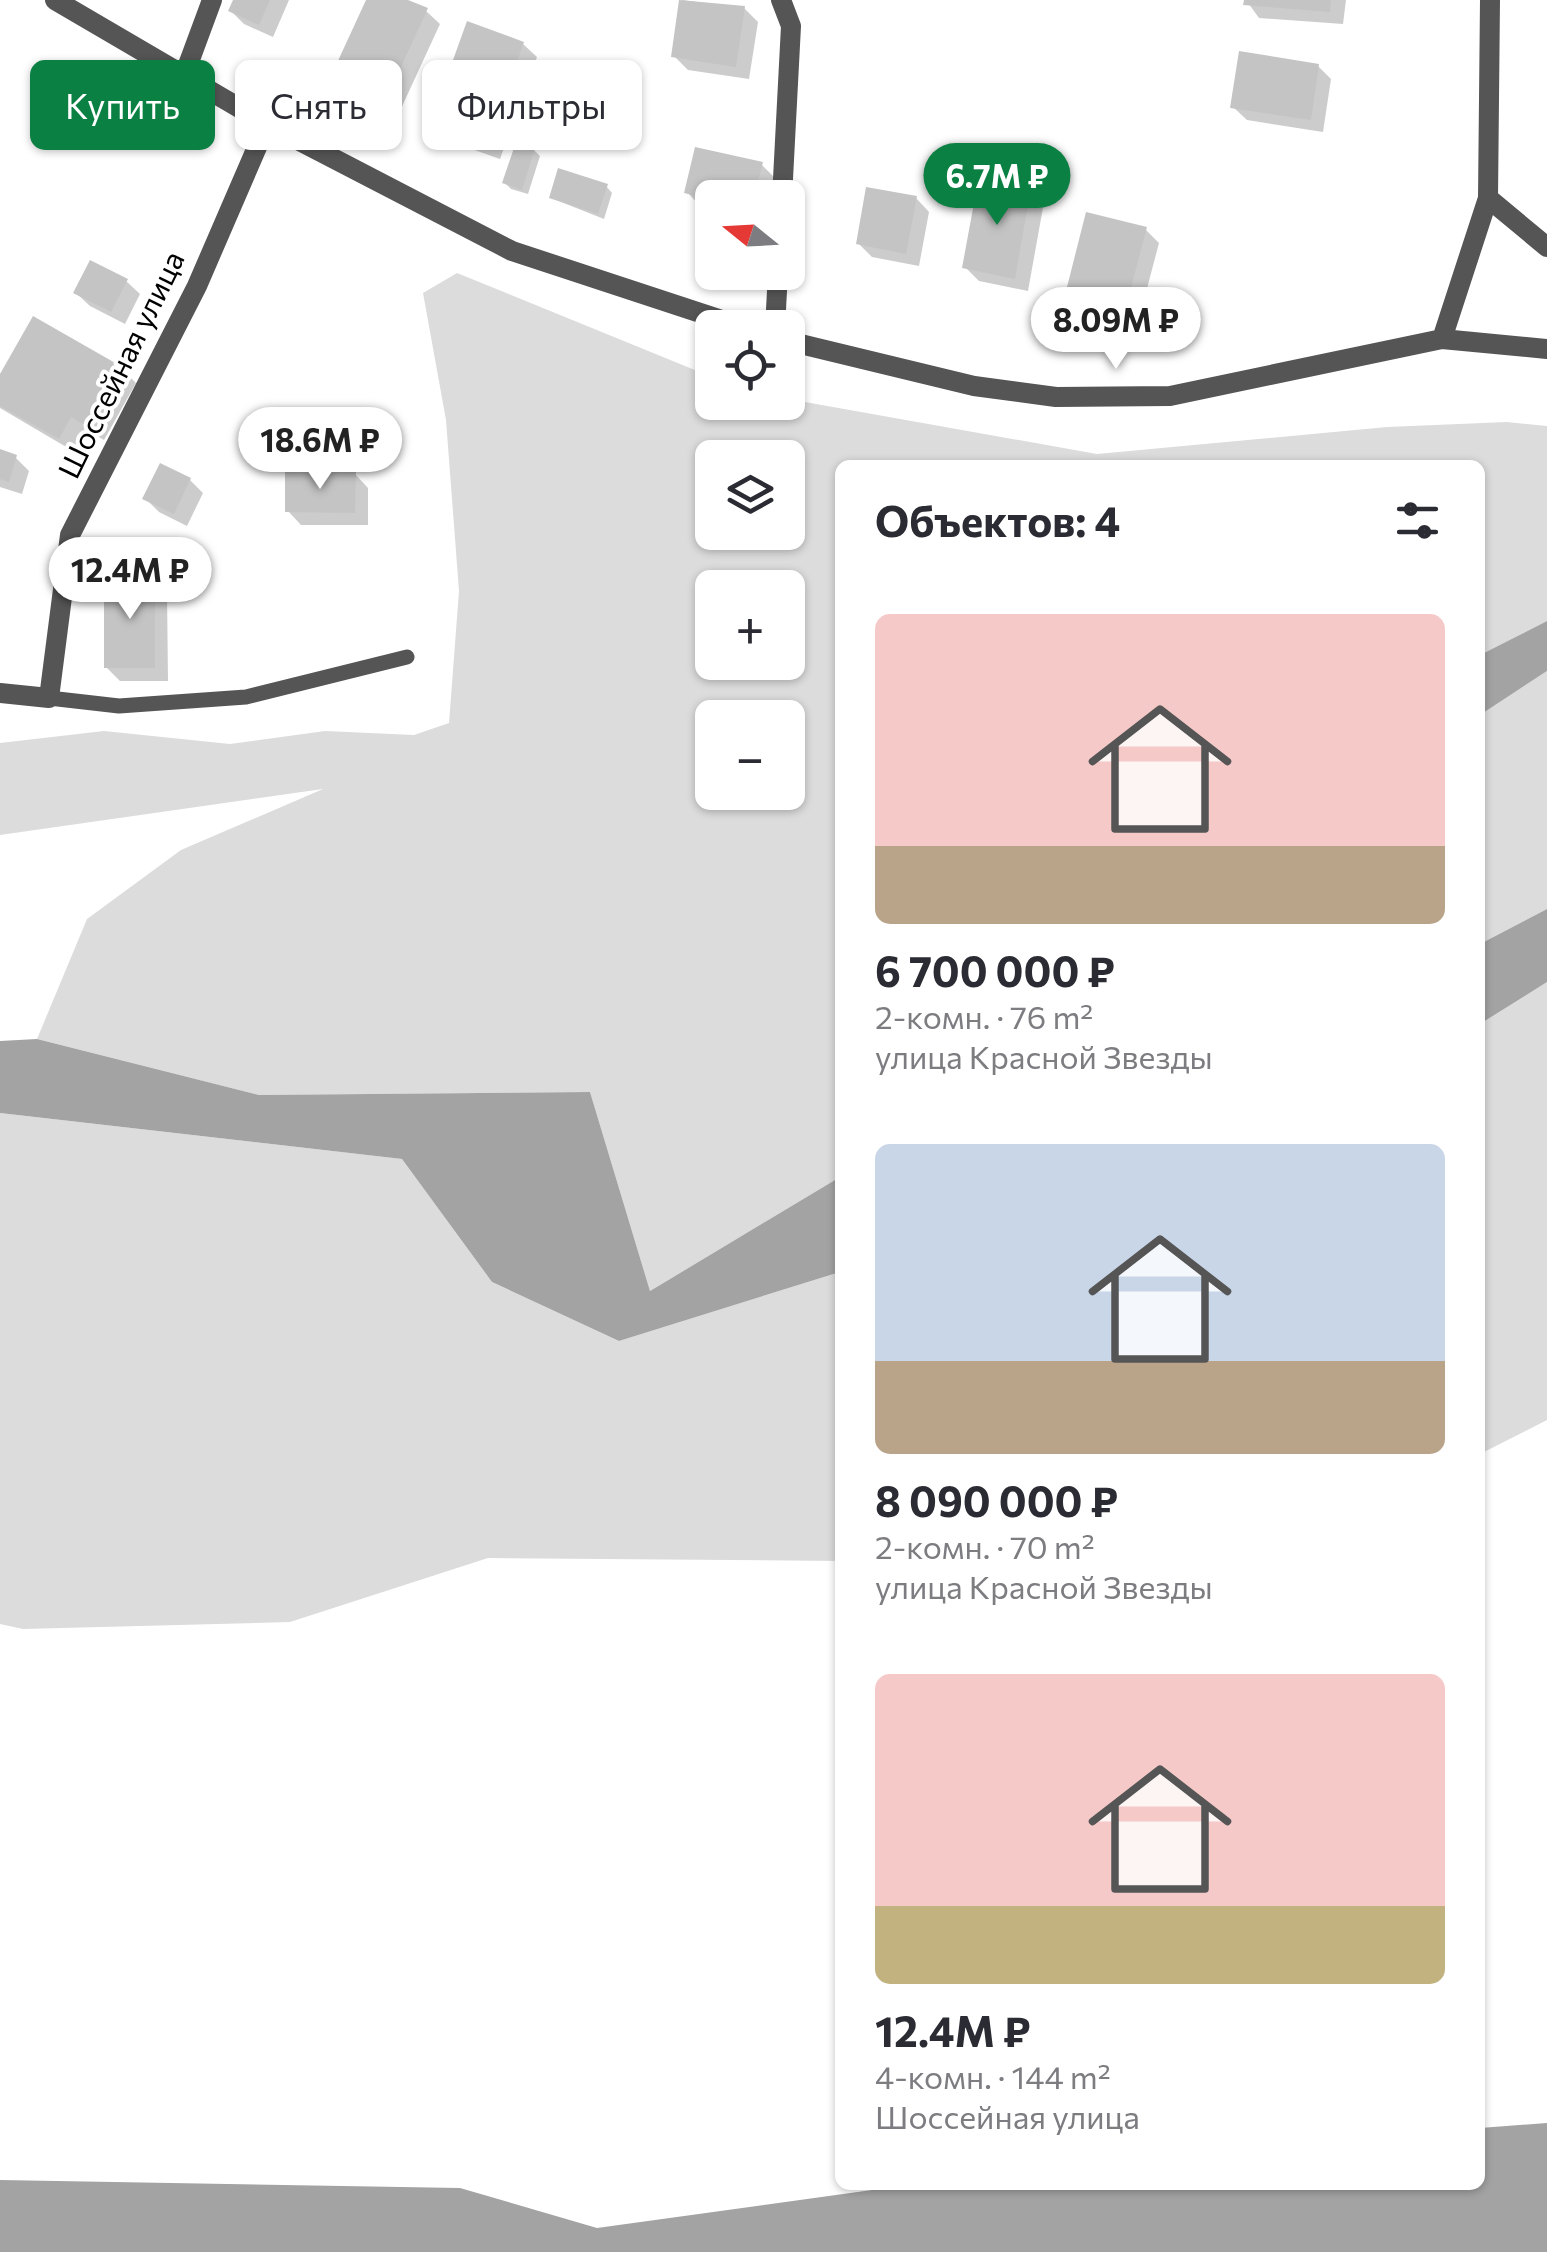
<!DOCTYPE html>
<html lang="ru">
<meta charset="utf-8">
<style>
body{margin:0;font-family:Commissioner,sans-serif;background:#f2f2f3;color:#2b2b33;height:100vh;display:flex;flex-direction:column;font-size:38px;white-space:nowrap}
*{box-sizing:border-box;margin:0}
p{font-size:32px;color:#7c7c81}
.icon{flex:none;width:55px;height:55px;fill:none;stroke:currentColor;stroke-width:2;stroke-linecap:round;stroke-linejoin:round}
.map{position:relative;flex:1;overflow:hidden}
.panel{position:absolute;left:835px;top:460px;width:650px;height:1730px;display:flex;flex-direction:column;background:#fff;border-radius:15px;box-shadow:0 2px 8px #0004}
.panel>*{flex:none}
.guide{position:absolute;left:30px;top:60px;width:655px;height:90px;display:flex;gap:20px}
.needle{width:65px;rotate:288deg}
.tools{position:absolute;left:695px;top:180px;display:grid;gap:20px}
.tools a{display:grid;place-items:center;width:110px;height:110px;border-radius:15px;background:#fff;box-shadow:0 2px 8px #0004;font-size:50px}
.price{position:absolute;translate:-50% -85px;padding:0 22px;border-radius:35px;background:#fff;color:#222;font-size:32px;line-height:65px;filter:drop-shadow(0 2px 5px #0008)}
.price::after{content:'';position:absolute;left:50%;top:60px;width:30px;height:22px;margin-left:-15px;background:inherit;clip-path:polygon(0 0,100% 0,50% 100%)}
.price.active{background:#0b8043;color:#fff}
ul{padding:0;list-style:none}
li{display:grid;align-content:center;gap:20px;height:530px;padding:0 40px}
li span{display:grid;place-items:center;height:310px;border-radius:15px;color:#555}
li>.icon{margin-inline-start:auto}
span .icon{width:180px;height:180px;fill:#fffc;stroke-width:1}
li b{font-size:42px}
h2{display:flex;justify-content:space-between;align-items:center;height:120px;padding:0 40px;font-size:42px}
.tag{padding:0 35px;border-radius:15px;background:#fff;box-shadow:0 2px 8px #0004;font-size:35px;line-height:90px}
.tag.active{background:#0b8043;color:#fff}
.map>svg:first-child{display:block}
.green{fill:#dcdcdc;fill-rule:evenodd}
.water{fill:#a3a3a3}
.shadow{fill:#0003}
.building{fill:#c4c4c4}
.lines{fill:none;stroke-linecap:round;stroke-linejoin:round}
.service{stroke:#555;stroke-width:15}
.minor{stroke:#555;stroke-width:20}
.tertiary{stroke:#555;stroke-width:20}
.labels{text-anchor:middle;stroke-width:8;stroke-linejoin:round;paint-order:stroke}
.street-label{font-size:30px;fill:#000;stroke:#fff}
</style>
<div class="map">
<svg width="1547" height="2252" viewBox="0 0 1547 2252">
<rect width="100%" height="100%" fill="#fff"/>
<path class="green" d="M457,273L712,377V402L788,399L1097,454L1387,427L1507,422L1547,426V621L1480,655V465H840V1177L650,1291L590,1092L259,1095L37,1039L87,919L181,850L323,789L0,835V743L104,731L230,744L325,731L414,735L449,723L459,591L446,420L423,293ZM712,458H788V532H712ZM712,588H788V662H712ZM712,718H788V792H712Z
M1547,671V909L1480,944V715Z
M1547,982V1420L1480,1454V1024Z
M0,1113L402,1159L492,1282L619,1341L840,1272V1561L488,1558L290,1622L23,1629L0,1624Z"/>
<path class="water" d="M1547,621V671L1480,715V655Z
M1547,909V982L1480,1024V944Z
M37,1039L259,1095L590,1092L650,1291L840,1177V1272L619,1341L492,1282L402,1159L0,1113V1041Z
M1547,2123V2252H0V2180L460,2188L597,2228L908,2185H1480V2128Z"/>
<path class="shadow" d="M236,0H289L273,37L244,24L231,11Z
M369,0H402L426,11L440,24L399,113L348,89L334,76Z
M682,0L744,8L758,22L749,79L688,70L674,56Z
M1246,0H1346L1343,24L1259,18Z
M523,44L537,57L500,159L446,140L432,127Z
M1318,66L1331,79L1323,132L1247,120L1233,107Z
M534,150L540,156L528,194L511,189L505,183Z
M761,164L775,178L770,198H712V208L700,206L687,192Z
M606,186L612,193L604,219L551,198Z
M1030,189L1044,202L1028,291L979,281L965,267Z
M916,198L929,212L919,266L872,257L858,243Z
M1146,230L1159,243L1140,315L1083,300L1069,287Z
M126,281L140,294L125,324L90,306L76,293Z
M123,370L136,383L104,440L85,429L73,451L0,408V379Z
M0,452L16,458L29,471L22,494L0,487Z
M355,474L368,488V525H301L288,511Z
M190,480L203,493L187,526L159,512L145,498Z
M154,579L167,592L168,681H120L106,667Z"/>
<path class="building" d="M233,0H270L259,25L228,11Z
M366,0H408L428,8L385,102L331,76Z
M679,0L745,6L736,67L671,57Z
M1244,0H1331L1330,12L1243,5Z
M467,21L524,42L487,148L429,127Z
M1239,51L1319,64L1311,120L1230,108Z
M516,142L535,148L522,190L502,183Z
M695,147L763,162L754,198L712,200L684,193Z
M558,168L608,184L598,214L549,198Z
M979,176L1031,187L1015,279L962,268Z
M866,187L917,196L906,254L856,244Z
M1086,212L1147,227L1127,303L1067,287Z
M90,260L128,279L111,312L73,293Z
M33,316L124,368L90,428L71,417L59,439L0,406V374Z
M0,449L17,455L9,482L0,479Z
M160,463L191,478L174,514L142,499Z
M285,471L356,472L355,513L285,512Z
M155,576V668H104V577Z"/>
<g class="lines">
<path class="service" d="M49,698L119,706L246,697L407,657"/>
<path class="minor" d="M781,0L791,26L782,198
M185,73L212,0
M775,328L778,272
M0,693L49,698L70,535L197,286L267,124"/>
<path class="tertiary" d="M55,0L267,124L512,251L746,328
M1488,198L1547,247
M1442,339L1488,198L1490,0
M788,341L974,386L1056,397L1170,396L1442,339L1547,349"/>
</g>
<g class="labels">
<g class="street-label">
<text transform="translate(122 365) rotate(-64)" y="10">Шоссейная улица</text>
</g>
</g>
</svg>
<div class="tools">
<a><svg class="needle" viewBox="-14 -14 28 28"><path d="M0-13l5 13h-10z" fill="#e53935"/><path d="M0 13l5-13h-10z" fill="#7c7c81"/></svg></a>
<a><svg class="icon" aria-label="locate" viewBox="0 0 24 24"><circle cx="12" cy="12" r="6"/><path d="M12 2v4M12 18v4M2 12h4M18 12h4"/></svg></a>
<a><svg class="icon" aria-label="layers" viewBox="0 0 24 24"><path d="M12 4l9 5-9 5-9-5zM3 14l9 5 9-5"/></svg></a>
<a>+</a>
<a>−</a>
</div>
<b class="price active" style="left:997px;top:228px">6.7M ₽</b>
<b class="price" style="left:1116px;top:372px">8.09M ₽</b>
<b class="price" style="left:320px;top:492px">18.6M ₽</b>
<b class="price" style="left:130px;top:622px">12.4M ₽</b>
<div class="guide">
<a class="tag active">Купить</a>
<a class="tag">Снять</a>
<a class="tag">Фильтры</a>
</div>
<section class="panel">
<h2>Объектов: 4<svg class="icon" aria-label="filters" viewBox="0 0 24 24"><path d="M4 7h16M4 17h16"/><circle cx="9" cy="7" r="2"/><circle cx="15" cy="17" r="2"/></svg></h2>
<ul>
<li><span style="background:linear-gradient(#f6c9c9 75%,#b9a48a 0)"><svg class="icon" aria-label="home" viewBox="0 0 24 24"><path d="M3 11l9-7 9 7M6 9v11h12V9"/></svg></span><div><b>6 700 000 ₽</b><p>2-комн. · 76 m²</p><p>улица Красной Звезды</p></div></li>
<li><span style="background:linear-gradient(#c9d6e8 70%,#b9a48a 0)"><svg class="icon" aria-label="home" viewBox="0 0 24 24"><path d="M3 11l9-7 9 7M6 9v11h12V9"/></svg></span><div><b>8 090 000 ₽</b><p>2-комн. · 70 m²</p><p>улица Красной Звезды</p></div></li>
<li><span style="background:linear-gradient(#f6c9c9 75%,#c2b280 0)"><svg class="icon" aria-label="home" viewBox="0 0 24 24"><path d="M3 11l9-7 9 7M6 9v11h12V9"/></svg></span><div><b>12.4M ₽</b><p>4-комн. · 144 m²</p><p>Шоссейная улица</p></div></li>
</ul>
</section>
</div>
